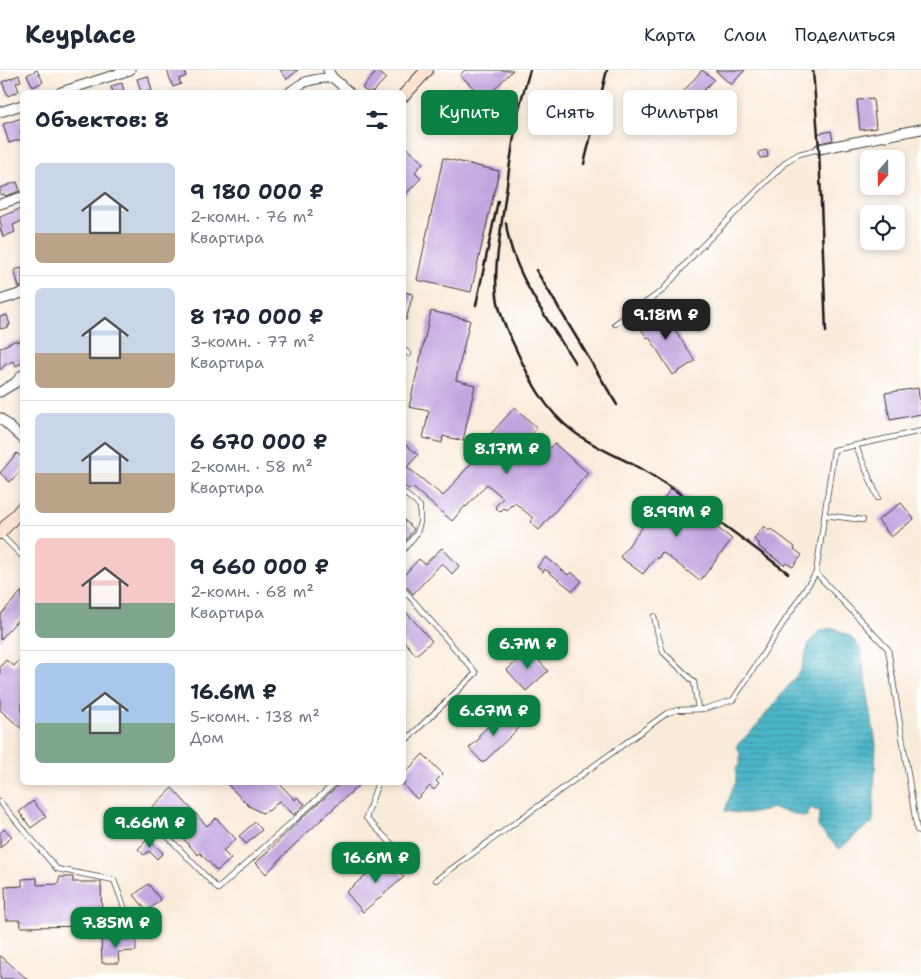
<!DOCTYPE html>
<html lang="ru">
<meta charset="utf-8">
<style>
body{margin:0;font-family:"Shantell Sans",sans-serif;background:#f2f2f3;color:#1f2937;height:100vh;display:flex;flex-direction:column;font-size:19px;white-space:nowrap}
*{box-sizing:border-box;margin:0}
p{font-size:16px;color:#747a83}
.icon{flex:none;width:28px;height:28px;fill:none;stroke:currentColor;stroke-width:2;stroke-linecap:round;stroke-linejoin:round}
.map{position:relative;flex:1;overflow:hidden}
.sheet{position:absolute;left:20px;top:20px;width:386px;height:695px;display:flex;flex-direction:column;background:#fff;border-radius:8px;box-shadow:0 2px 8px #0003}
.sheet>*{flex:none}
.top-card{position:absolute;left:421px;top:20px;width:424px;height:45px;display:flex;gap:10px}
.needle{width:32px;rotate:200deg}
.tools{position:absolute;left:860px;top:80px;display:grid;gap:10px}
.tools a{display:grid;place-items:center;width:45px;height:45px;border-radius:8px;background:#fff;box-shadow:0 2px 8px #0003;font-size:25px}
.price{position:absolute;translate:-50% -42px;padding:0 11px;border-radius:10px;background:#0b8043;color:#fff;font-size:16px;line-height:32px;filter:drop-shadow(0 1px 2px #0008)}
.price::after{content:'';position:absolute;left:50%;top:30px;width:15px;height:11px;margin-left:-8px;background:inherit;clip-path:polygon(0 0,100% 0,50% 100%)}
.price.selected{background:#222;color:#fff}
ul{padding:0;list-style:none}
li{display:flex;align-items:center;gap:15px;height:125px;padding:0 15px}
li+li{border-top:1px solid #e0e1e3}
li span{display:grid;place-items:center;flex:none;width:140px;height:100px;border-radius:8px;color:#555}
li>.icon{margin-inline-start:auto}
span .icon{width:60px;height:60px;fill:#fffc;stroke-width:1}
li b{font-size:21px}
h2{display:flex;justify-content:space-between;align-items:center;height:60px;padding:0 15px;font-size:21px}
.tag{padding:0 18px;border-radius:8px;background:#fff;box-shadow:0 2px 8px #0003;font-size:18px;line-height:45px}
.tag.selected{background:#0b8043;color:#fff}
header{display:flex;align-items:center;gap:30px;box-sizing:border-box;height:70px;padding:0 25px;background:#fff;border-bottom:1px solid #e0e1e3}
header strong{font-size:24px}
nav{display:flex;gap:28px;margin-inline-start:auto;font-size:18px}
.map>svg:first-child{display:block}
.water{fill:url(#water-rules);stroke:#346972}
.building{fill:#c1a5df}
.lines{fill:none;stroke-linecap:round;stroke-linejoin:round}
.lane-casing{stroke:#3d3b38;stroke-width:6}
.street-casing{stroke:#3d3b38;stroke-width:11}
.secondary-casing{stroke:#3d3b38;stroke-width:14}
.lane{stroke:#fff;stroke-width:4.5}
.street{stroke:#fff;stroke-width:9}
.secondary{stroke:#fee3d2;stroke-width:12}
.rail{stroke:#1c1c1c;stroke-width:2.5}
</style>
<header>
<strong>Keyplace</strong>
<nav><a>Карта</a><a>Слои</a><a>Поделиться</a></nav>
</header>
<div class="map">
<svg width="921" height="909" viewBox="0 0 921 909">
<defs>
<pattern id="water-rules" width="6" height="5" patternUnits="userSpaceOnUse" patternTransform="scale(1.25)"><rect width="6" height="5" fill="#4cb6c9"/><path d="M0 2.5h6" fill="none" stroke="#3e93a2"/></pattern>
</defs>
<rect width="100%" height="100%" fill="#fff"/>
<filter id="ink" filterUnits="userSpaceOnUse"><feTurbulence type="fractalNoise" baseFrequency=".02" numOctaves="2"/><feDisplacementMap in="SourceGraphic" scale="10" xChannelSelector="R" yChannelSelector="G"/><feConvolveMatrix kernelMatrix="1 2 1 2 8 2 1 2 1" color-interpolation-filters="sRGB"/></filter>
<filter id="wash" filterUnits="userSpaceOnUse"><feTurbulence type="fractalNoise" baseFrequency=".0096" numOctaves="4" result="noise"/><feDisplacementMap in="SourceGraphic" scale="20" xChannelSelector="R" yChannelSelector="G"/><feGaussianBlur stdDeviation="1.12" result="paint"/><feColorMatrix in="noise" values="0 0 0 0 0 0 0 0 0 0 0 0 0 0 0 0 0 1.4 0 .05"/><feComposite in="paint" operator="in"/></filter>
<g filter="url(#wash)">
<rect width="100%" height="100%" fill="#f9ebda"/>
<path class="water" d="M834,558L850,566L860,578L876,674L873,752L857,764L840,779L832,772L818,757L819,742L811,738L806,747L771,738C757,745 741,744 725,741L733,717L736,713V698L740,694V683L736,676L758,654L801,600L809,573L820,560Z"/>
<g id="blocks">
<path class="building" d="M37,0L43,12L33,17L27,5Z
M167,0H184L186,6L179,9L181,14L173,17Z
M280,0H298L287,9Z
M465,0H513L485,29L460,5Z
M702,0L714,9L686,40L675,31Z
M715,0H745L731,15Z
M377,1L386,8L373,22H367L362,18Z
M19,5L21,11L16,13L19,21L8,26L2,12Z
M148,6L152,21L141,22L137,9Z
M122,13L124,22H113L111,16Z
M873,29L876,58L860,60L857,30Z
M22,48V61L20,62L22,69L9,73L3,54Z
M831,61L833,70L819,73L817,64Z
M404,75L423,93L415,102L421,108L404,126Z
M767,80L768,87L760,88L758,82Z
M443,88L499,101L471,222L417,210Z
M17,112L20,121L5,126L4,124L0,125V118Z
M22,138V151L13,155L15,162L3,167L0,158L2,157L0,152V147Z
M22,198V217H19L14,200Z
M404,222L413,224L406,250H404Z
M659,239L670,256L672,255L695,291L673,305L649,267L647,268L635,250L644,244L646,248Z
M431,241L470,250L456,310L475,315L463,371L443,366L442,373L423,368L429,341L409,337Z
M7,245L10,255H8L9,257L0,259V247Z
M16,270L17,272L22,270V293L16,296L13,291L5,295L0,300V278Z
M918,318L921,344L890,350L885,323Z
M515,337L537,358L520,377L538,392L554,373L588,403L539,460L530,452L533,448L515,433L512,436L511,435L507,440L504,438L500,442L495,437L503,428L487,414L466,437L465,436L452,451L412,417L409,420L404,416V373L418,385L407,397L443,426L475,389L471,386Z
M17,383L22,388V399L10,412L0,403Z
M673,416L698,435L694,440L732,469L700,511L662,482L658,489L656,487L643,504L620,487Z
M901,433L914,449L891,467L878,450Z
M404,450L414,459L404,473Z
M764,456L769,461L771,459L795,477L794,479L802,485L793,497L786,493L784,495L758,476L760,474L754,469Z
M442,478L459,496L452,504L442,493L413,524L407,517L404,516V505L419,489L425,494Z
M546,487L568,505L571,502L582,511L573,521L545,499L543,502L537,497Z
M22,521V545L0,570V545Z
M404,540L432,571L416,585L404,571Z
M529,580L548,601L526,621L507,600Z
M22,587V659L0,640V597L6,590L14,596Z
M504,642L519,658L483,693L469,678L480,668L478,666Z
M423,684L443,704L436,711L439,714L434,720L430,716L417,729L404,716V704Z
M225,712H278L295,730L297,727L305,734L294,745L279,731L270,740L262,743L249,736Z
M342,712H362L293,776L266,804L256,793L300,750Z
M172,718L207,756L216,748L236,769L223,781L231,789L217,801L200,783L198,785L167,751L158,759L151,752L149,754L142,747Z
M33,731L46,747L31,758L19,742Z
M255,752L262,760L246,774L239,766Z
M4,759L12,766L0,778V763Z
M148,769L163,783L157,789L149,781L144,785L138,779Z
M387,787L393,794L397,790L403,797L398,801L404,807L363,842L346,822Z
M60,807H73V812H101L102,856L21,857L20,850H6L5,817L22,816V809L37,808V815L58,814Z
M148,814L161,830L147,841L134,825Z
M136,869V881L118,882L119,893H102L101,870Z
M0,885L27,909H0Z"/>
</g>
</g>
<g filter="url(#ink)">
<use href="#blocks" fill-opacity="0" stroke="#3d3b38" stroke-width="1"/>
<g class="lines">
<g class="lane-casing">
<path id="lane" d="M615,254L662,221L697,181L787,91L799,84L819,79
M404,280L409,284
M921,361L834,380L816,503L888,579L917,760L921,761
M856,376L878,428
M404,423L420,436V452L417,463L404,479
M824,445L863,450
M0,464L22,486
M404,520L476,603L404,672
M654,546L658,565L663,582L694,612L698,639
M378,712L366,748L410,792
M0,732L57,799L114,810L126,842
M168,767L218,819L336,712
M436,810L667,643L677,640L704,639L733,630L816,503"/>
</g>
<g class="street-casing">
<path id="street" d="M328,0L332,7L349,22
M61,22L130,0
M290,22C306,9 312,10 332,7
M0,42L22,35
M819,79L921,59
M0,134L22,127
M0,230L22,223
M0,322L15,313L22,305
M0,348L22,368"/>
</g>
<g class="secondary-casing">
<path id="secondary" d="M404,25L427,0
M0,463L22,438"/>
</g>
<use href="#lane" class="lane"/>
<use href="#street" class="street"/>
<use href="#secondary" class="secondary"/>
<path class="rail" d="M813,0L819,79L826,262
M517,49C511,82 507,116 502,150C499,175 494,200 497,226C499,243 506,259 514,275C529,308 544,340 574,362C599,381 630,390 656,408C702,437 745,471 788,503
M515,55L522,27L530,0
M584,94L607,0
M506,153C511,201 550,253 575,293
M536,200L617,335
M476,235L498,131"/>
</g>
</g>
</svg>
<div class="tools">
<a><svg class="needle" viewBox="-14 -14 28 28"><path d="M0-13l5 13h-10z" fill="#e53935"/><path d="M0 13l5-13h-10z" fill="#747a83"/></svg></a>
<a><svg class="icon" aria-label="locate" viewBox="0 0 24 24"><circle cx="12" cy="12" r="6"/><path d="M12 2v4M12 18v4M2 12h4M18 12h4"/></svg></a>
</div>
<b class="price selected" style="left:666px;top:271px">9.18M ₽</b>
<b class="price" style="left:507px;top:405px">8.17M ₽</b>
<b class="price" style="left:677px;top:468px">8.99M ₽</b>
<b class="price" style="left:528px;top:600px">6.7M ₽</b>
<b class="price" style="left:494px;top:667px">6.67M ₽</b>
<b class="price" style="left:150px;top:779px">9.66M ₽</b>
<b class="price" style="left:376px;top:814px">16.6M ₽</b>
<b class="price" style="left:116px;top:879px">7.85M ₽</b>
<div class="top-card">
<a class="tag selected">Купить</a>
<a class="tag">Снять</a>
<a class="tag">Фильтры</a>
</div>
<section class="sheet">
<h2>Объектов: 8<svg class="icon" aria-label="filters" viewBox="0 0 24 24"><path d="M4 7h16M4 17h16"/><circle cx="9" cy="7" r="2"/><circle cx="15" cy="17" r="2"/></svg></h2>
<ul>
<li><span style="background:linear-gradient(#c9d6e8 70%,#b9a48a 0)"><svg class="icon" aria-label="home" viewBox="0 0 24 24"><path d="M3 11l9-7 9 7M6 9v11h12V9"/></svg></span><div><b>9 180 000 ₽</b><p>2-комн. · 76 m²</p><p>Квартира</p></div></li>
<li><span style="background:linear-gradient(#c9d6e8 65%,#b9a48a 0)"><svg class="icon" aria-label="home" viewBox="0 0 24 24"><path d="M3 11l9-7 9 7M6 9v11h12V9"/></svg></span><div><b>8 170 000 ₽</b><p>3-комн. · 77 m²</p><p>Квартира</p></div></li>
<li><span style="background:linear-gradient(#c9d6e8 60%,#b9a48a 0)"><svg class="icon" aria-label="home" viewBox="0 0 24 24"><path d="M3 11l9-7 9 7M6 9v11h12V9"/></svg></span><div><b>6 670 000 ₽</b><p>2-комн. · 58 m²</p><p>Квартира</p></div></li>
<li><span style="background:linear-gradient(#f6c9c9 65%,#7fa58c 0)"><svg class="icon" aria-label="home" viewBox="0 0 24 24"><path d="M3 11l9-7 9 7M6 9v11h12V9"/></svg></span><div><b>9 660 000 ₽</b><p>2-комн. · 68 m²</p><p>Квартира</p></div></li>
<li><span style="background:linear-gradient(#a9c7e8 60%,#7fa58c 0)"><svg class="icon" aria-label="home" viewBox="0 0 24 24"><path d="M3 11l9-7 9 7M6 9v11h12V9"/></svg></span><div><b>16.6M ₽</b><p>5-комн. · 138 m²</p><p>Дом</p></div></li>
</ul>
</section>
</div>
